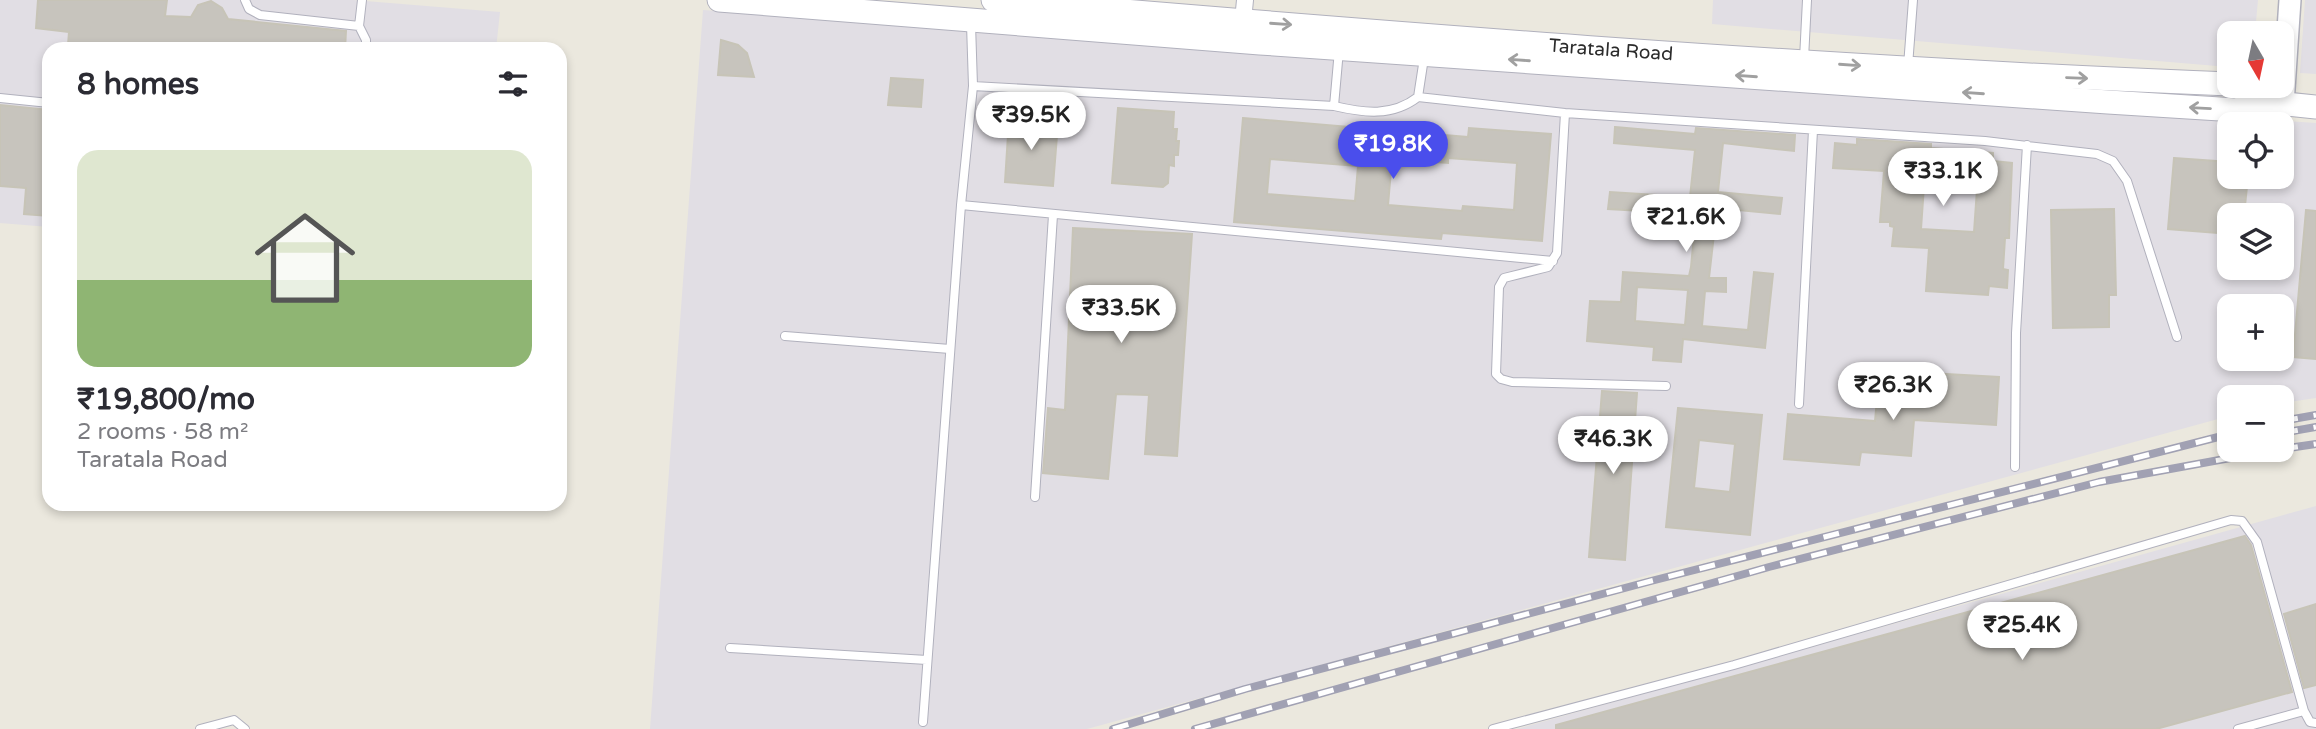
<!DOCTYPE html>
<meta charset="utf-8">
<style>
body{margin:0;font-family:"Varela Round",sans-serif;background:#f7f7f7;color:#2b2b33;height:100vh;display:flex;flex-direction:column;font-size:26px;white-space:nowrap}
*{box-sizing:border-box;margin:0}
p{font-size:23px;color:#7c7c81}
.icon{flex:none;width:38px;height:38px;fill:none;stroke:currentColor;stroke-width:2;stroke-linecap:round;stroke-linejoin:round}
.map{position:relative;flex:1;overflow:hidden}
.sheet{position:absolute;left:42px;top:42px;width:525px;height:469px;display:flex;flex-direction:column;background:#fff;border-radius:21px;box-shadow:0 4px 10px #0003}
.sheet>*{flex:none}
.needle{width:46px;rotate:171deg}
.fabs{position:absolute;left:2217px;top:21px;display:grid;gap:14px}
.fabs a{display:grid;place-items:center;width:77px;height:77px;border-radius:14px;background:#fff;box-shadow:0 4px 10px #0003;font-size:35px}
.price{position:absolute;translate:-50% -60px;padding:0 16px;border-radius:24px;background:#fff;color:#222;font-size:23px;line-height:46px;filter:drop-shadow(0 2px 4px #0008)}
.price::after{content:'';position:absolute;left:50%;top:42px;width:21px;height:16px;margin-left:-10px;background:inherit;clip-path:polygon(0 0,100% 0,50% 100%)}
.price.active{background:#4a4eec;color:#fff}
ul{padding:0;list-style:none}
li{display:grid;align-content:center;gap:14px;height:371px;padding:0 35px}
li+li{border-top:2px solid #e1e1e2}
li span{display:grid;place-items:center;height:217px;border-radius:21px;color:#555}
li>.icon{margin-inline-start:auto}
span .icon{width:126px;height:126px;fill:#fffc;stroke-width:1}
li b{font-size:30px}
h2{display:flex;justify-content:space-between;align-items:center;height:84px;padding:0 35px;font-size:30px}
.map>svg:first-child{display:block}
.industrial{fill:#e1dee4;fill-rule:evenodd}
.building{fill:#c7c4bd;stroke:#c7c4b7;stroke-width:2;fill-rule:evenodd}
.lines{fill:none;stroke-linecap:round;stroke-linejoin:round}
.service-casing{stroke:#b1b1bd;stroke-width:10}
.minor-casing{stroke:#b1b1bd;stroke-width:18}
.tertiary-casing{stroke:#b1b1bd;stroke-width:24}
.secondary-casing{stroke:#b1b1bd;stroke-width:25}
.service{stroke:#fff;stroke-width:8}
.minor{stroke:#fff;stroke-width:16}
.tertiary{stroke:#fff;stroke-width:21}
.secondary{stroke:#fff;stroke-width:23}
.rail-casing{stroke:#a1a1b3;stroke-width:8}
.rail{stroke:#fff;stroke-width:5;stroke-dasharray:16;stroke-linecap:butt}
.oneway{stroke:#a0a0a0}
.labels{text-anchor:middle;stroke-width:6;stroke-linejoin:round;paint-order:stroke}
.street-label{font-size:19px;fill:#2b2b2b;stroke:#fff}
</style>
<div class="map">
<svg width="2316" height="729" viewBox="0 0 2316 729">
<rect width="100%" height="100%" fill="#ebe8de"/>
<path class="industrial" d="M0,0H353L500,12L496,49H49V227L0,223Z
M1713,0H2258L2255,33H2230L2229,67L1712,24Z
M2305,0H2316V74L2300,73Z
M703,10L2316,123V398L2282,403V397H2230L2229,416L1087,729H650ZM2230,124H2282V177H2230ZM2230,215H2282V268H2230ZM2230,306H2282V359H2230Z
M2316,506V729H1517Z"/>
<path class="building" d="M38,0H167L165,16L191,17L198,5L211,1L222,8L228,19L346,31L345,49H104L68,45L69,32L36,28Z
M721,40L738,45L747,53L754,77L718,75Z
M891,78L923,80L921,107L888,105Z
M0,105L49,110V216L24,214L26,188L0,186Z
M1118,108L1174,112L1173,129H1177L1176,141H1179L1178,155H1174V166L1169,165L1168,183L1163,187L1112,183Z
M1243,118L1468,137L1469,128L1551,134L1542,241L1442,233L1441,239L1234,222ZM1448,158L1517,163L1514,210L1463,206L1462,211L1388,205L1392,159L1448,163ZM1270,159L1358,166L1355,201L1267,194Z
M1009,119L1058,123L1053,186L1005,182Z
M1615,127L1695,134L1696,128L1795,135L1794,151L1723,143L1718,192L1782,198L1780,214L1717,208L1709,278H1726V292L1705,291L1702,326L1748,330L1754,272L1773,274L1765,348L1683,339L1681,362L1653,360L1654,347L1587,341L1590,301L1621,302L1623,272L1689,276L1691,267L1696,214L1608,209L1610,192L1690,197L1695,150L1614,143ZM1637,287L1688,290L1685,325L1635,321Z
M1857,139L1931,144V148L1993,153V161L2012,163L2009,238H2005L2003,269L2008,270L2007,288L1989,286L1988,295L1926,291L1929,248L1892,246L1894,227L1890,226V222H1880L1884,171L1833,168L1835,143L1857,145ZM1925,171L1978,175L1974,232L1921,229Z
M2174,158L2230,162V177H2248L2244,215H2230V234L2168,229Z
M2114,209L2116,295H2109V327L2053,328L2051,210Z
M2306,210L2316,211V359L2293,357Z
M1073,228L1192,234L1177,456L1145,454L1149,395L1116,394L1108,479L1043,473L1048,408L1065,410Z
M1928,373L1999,377L1996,425L1914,420L1911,456L1861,452L1859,465L1784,459L1788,414L1875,421L1877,399L1926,402Z
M1602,391L1637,393L1625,560L1589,557Z
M1678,408L1762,415L1750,535L1666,527ZM1699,440L1735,444L1730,492L1694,488Z
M2245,536L2251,545L2292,692L2156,729H1556V725Z
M2316,604V685L2304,688L2284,614Z"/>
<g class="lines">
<g class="service-casing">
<path id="service" d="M245,0L249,9L260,15L359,26L366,40V49
M359,26L362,0
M1804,59L1807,0
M1908,66L1913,0
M973,86L1334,106C1364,113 1392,117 1418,97L1565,113L1985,141L2097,154L2113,161L2127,181L2177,337
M1418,97L1424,58
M0,98L49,103
M1334,106L1339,50
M1565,113L1557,253L1548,267L1504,278L1499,287L1496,374L1501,379L1512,382L1666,386
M961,205L1553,261
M785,336L950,349
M1799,404L1813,130
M2015,467L2016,333L2027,145
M1035,497L1053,215
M730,648L927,660
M923,722L961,205L973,86L971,24
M200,729L234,720L245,729
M1493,729L1734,665L2231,520L2242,521L2257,542L2304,711L2310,722L2316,723
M2238,729L2304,711"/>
</g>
<g class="minor-casing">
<path id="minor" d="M1243,21L1245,0"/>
</g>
<g class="tertiary-casing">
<path id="tertiary" d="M2283,104L2290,0"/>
</g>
<g class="secondary-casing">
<g id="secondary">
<path d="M719,0L1260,43L2108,102L2236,110L2267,102L2316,107"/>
<path id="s1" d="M993,0C1405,35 1817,68 2230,84"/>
</g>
</g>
<use href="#service" class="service"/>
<use href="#minor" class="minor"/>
<use href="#tertiary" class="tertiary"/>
<use href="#secondary" class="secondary"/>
<g class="rail-casing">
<path id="rail" d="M2282,421L2316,415
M2282,433L2316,427
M2282,449L2316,444
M1113,729L1245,689L1651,581L2230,434
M1195,729L1769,567L2099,482L2274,450"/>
</g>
<use href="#rail" class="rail"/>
</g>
<defs><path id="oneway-shaft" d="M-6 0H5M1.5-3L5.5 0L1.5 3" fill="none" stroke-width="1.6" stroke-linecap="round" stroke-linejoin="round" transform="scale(1.75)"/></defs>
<g class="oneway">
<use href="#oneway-shaft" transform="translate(1281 24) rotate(4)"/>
<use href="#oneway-shaft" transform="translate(1519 60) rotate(-176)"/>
<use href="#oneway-shaft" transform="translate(1850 65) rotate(4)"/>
<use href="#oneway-shaft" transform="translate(1746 76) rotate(-176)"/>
<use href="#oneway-shaft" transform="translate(2077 78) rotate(2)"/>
<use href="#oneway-shaft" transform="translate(1973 93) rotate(-176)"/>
<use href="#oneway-shaft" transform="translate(2200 108) rotate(-177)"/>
</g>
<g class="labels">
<g class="street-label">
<text dy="7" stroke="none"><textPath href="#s1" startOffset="620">Taratala Road</textPath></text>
</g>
</g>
</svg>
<div class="fabs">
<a><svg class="needle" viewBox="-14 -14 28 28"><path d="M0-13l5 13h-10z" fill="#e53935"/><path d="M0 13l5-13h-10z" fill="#7c7c81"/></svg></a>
<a><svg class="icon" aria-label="locate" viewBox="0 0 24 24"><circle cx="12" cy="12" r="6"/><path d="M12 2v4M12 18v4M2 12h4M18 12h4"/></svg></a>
<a><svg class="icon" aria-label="layers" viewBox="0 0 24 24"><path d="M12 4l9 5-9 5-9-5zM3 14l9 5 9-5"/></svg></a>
<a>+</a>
<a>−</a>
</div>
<b class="price" style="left:1031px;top:152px">₹39.5K</b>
<b class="price active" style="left:1393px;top:181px">₹19.8K</b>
<b class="price" style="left:1943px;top:208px">₹33.1K</b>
<b class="price" style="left:1686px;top:254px">₹21.6K</b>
<b class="price" style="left:1121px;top:345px">₹33.5K</b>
<b class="price" style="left:1893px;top:422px">₹26.3K</b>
<b class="price" style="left:1613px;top:476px">₹46.3K</b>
<b class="price" style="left:2022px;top:662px">₹25.4K</b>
<section class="sheet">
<h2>8 homes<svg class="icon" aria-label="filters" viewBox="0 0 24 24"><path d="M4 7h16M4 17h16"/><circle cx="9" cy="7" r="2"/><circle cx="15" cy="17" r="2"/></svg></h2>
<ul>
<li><span style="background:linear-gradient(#dfe7d0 60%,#8fb573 0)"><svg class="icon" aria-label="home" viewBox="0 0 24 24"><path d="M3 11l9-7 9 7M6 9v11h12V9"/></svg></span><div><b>₹19,800/mo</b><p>2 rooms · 58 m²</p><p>Taratala Road</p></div></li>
</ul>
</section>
</div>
